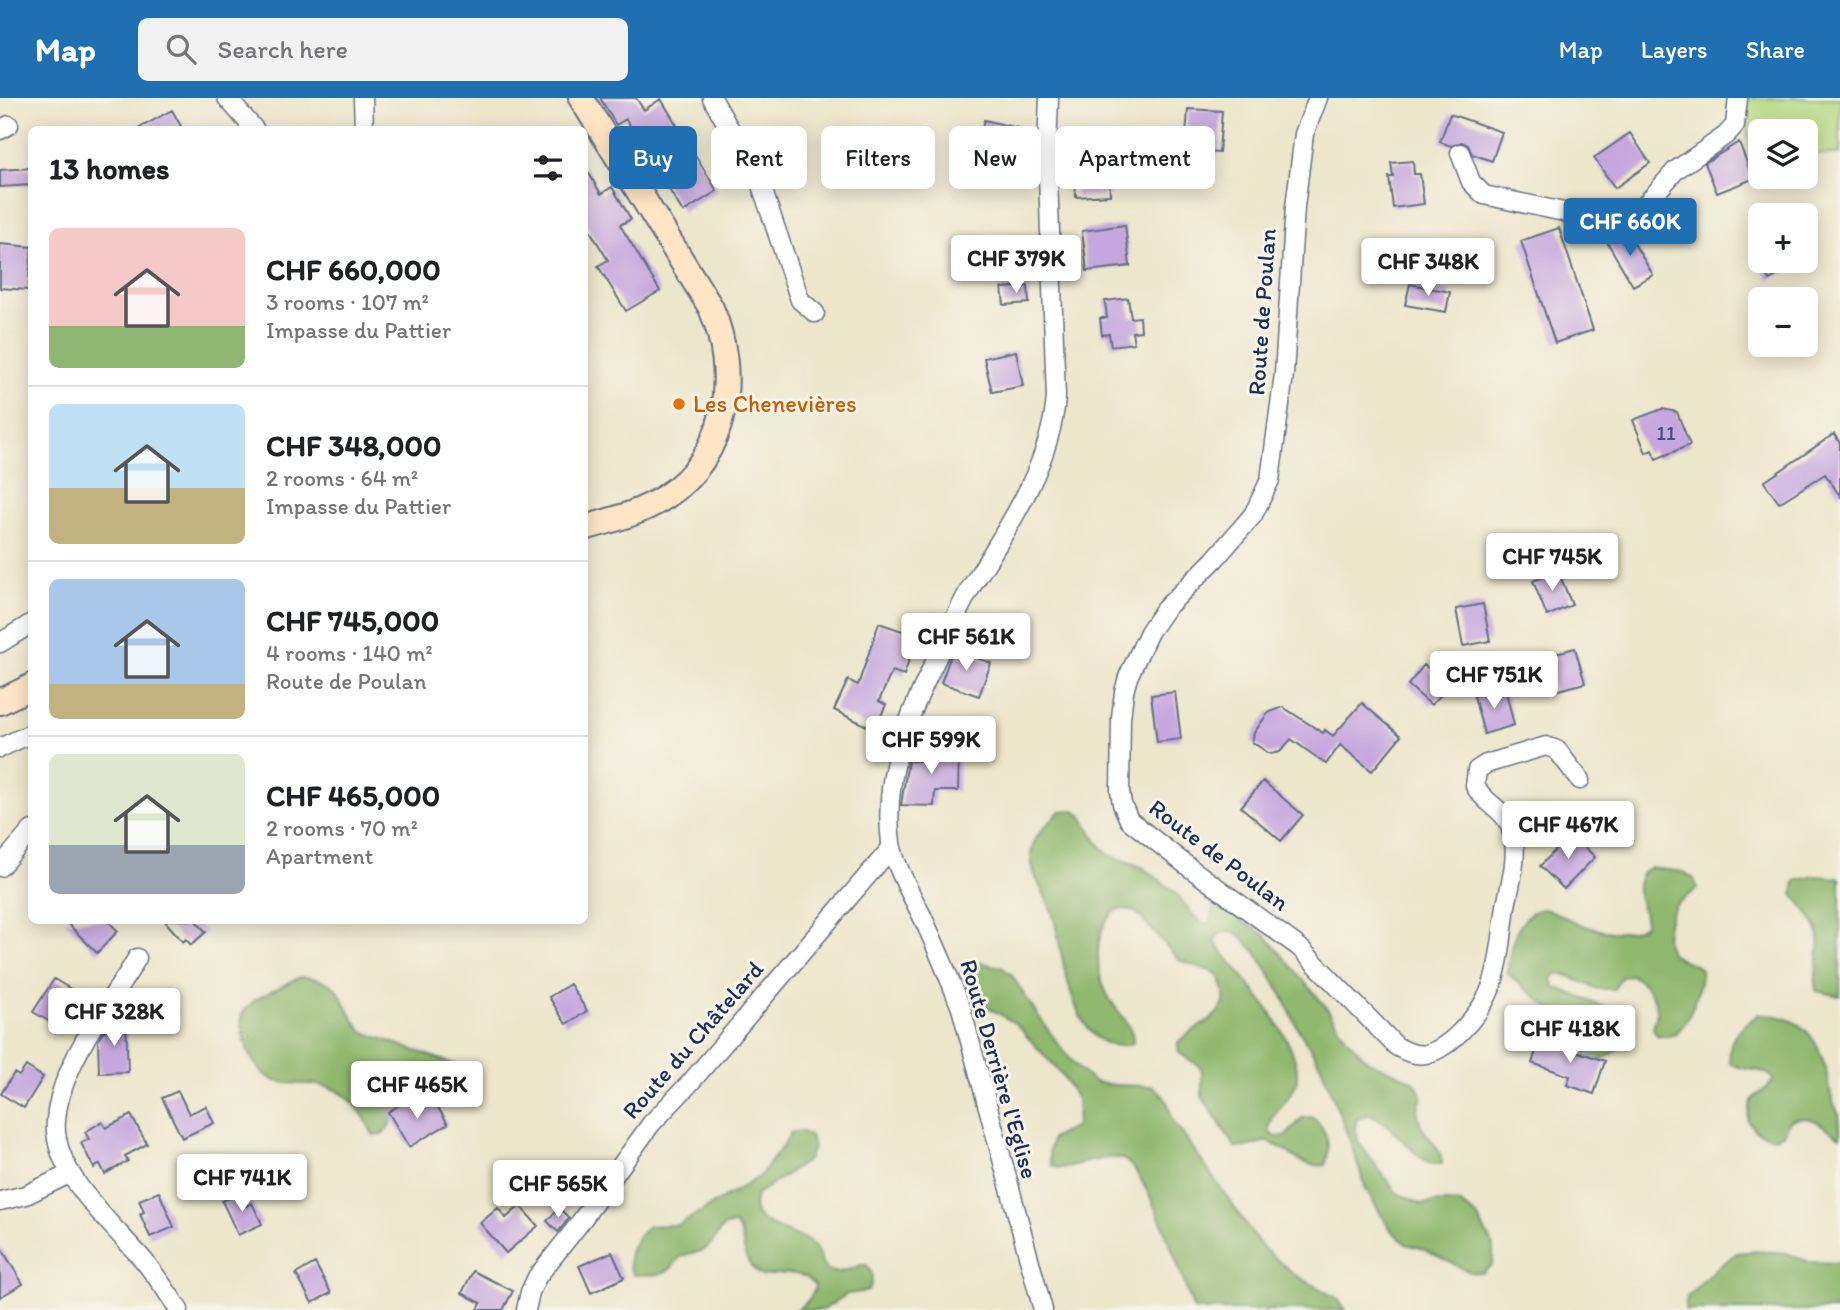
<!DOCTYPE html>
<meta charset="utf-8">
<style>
body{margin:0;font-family:Itim,sans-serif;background:#f2f2f2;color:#202124;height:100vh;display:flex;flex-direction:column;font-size:26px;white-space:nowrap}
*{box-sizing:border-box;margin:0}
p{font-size:23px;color:#757577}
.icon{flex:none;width:38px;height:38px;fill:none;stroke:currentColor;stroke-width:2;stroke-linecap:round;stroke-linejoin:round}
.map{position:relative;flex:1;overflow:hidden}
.drawer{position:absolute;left:28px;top:28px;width:560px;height:798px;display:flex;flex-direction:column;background:#fff;border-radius:10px;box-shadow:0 4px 18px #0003}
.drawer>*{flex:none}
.guide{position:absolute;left:609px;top:28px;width:665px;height:63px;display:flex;gap:14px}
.buttons{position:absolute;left:1748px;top:21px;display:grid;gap:14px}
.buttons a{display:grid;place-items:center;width:70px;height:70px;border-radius:10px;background:#fff;box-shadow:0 4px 18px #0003;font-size:35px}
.price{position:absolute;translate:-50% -60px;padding:0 16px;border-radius:7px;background:#fff;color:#222;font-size:23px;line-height:46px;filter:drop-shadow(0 2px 4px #0008)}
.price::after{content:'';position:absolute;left:50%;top:42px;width:21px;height:16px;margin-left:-10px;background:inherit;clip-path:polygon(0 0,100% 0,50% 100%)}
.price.selected{background:#1f6fb2;color:#fff}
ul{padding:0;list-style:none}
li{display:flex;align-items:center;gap:21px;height:175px;padding:0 21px}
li+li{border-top:2px solid #e0e0e0}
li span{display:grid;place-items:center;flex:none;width:196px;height:140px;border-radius:10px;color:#555}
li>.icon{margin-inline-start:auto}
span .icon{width:84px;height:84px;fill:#fffc;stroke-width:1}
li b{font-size:30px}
h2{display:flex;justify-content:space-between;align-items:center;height:84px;padding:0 21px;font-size:30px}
.chip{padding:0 24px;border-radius:10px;background:#fff;box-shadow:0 4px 18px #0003;font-size:24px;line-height:63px}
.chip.selected{background:#1f6fb2;color:#fff}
header{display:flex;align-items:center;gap:42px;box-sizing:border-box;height:98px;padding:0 35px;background:#1f6fb2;color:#fff}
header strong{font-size:33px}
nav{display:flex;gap:38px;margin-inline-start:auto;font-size:24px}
.search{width:490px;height:63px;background:#f2f2f2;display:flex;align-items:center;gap:18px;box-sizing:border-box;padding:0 24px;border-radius:10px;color:#757577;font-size:26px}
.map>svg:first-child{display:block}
.green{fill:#b5d880;stroke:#68846f;stroke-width:2}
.forest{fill:#90b86e;stroke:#567466;stroke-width:2}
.building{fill:#c5a6de}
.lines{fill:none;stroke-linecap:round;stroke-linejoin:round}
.street-casing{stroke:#646f84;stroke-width:21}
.secondary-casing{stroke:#646f84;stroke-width:28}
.street{stroke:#fff;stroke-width:18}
.secondary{stroke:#fde5c5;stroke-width:24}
.food-dot{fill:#e8710a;stroke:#f7f3e8;stroke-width:2.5}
.labels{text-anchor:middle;stroke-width:6;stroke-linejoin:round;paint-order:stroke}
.number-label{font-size:21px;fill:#464d7e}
.street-label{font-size:24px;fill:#1b2f5e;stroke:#f7f3e8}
.food-label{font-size:24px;fill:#c56008;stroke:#f7f3e8;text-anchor:start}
</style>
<header>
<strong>Map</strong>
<div class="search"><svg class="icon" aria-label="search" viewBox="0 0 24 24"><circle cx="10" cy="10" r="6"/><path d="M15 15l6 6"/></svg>Search here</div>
<nav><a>Map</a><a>Layers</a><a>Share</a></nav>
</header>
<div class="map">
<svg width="1840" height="1212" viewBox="0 0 1840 1212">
<rect width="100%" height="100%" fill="#f7f3e8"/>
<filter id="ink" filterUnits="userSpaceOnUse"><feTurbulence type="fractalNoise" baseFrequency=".0143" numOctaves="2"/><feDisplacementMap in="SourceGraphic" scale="14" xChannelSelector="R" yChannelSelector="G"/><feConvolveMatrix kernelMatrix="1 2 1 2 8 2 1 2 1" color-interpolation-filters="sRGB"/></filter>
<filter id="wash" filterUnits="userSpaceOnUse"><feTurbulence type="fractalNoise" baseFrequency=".00686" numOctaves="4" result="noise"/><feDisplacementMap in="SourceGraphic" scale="28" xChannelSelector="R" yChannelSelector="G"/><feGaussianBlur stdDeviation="1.57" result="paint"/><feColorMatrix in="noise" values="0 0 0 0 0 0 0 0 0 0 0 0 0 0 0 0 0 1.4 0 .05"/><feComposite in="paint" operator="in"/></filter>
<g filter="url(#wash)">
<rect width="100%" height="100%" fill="#ece6cb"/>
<path class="green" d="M1747,0H1840V56H1806V33H1760V57H1748Z"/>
<path class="forest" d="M1072,712L1081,717L1098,745L1109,757L1142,769L1175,794L1194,818L1204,826L1210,825L1213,806L1218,803L1225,805L1239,821L1265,837L1326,909L1347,941L1368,963L1414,983L1422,997C1421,1002 1418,1009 1418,1014C1417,1034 1442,1046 1442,1066H1431L1418,1057L1385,1025L1370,1016L1357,1021L1355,1029L1359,1045L1397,1095L1421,1106L1443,1104L1459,1105L1477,1118L1493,1148V1166L1482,1175L1470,1174L1421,1150L1406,1146L1390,1131L1366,1091L1350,1043L1320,966L1297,929L1283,898L1256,854L1239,837L1232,833L1221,835L1216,839L1215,845C1238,873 1299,940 1297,978C1296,1001 1270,1010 1269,1034L1276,1039L1286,1038L1302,1020L1313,1019C1327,1032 1332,1049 1325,1067C1295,1070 1291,1050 1268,1044C1259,1042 1251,1052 1235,1049L1202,998V973L1198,967L1179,955L1178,944C1196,927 1209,929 1224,906V893L1220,882L1216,875L1179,862L1137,815C1128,811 1120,808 1112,816C1093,835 1095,875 1108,898C1116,914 1134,926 1133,945C1071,966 1064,854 1053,817C1047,797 1027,773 1032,751C1035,736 1050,724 1060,713Z
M1650,770L1683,774L1694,781L1697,790C1691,797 1680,801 1675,808C1668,820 1661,845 1672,856C1680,864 1693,863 1701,871C1702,888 1688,935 1668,938C1666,939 1658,937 1657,937L1653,930C1654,924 1657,920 1657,914C1656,897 1644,884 1631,877L1621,879L1614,891H1598L1564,876H1556L1552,881L1555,889L1604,909H1619L1627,916C1629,947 1613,966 1581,962L1553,913L1508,876C1508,857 1511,841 1522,825C1539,799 1556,816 1577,825C1597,833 1626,840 1645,827C1645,804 1629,797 1644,773Z
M1816,778L1840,780V898L1816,893C1813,874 1825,844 1816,828C1810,816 1800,806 1793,796L1795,783Z
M975,864L1001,869L1011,876C1024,897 1075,977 1096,984C1110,989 1136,987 1152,988C1166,997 1169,1006 1172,1021L1262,1149L1294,1176L1338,1201L1345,1212H1194C1183,1183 1148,1072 1123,1061C1110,1056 1074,1068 1059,1070L1051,1067L1049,1055L1052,1041L1076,1028L1078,1013L1077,1001L1063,978L1016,926L981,905L967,890L966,869Z
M300,879C348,880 338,906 363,934L453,966L461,971L462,980L457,987L442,990L398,993L396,995C393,1010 394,1040 373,1037C364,1017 356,1002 336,992C301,976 273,1002 250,957C243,943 240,930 242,915L256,901Z
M1759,916C1812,917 1823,951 1831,997C1833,1005 1836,1010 1839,1017C1840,1023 1840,1032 1840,1039C1821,1027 1812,1014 1789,1023L1783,1036L1774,1039L1756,1034L1748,1022C1751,990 1758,1003 1774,982C1764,967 1743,975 1730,965C1727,939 1739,930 1759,916Z
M801,1033L810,1038L813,1049L808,1062L757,1096C741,1131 794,1130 812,1146C821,1154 819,1168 830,1173C841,1178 855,1167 866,1166C873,1174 874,1184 868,1193L847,1196L823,1212H796C806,1206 812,1200 815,1188C802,1170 781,1176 762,1178C735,1158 750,1143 735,1127C716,1125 718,1145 703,1152C697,1155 689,1155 682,1158C676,1162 676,1165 671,1170C662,1179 646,1176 634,1177C622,1160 635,1141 648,1128L678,1127L759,1079L785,1045L790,1035Z
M1757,1153L1786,1155L1809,1164L1840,1165V1212H1685L1687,1199L1714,1172L1737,1155Z"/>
<g id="blocks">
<path class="building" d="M600,0H636L644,12L661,1L717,93L683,114L626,21L616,27Z
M1188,11L1222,13L1219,55L1185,52Z
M172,12L183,32H136Z
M1450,16L1502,34L1492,63L1472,56L1468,47L1462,44L1451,48L1440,44Z
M984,22L1022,31L1020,39L1027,52L993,70L979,43Z
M1630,35L1650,65L1615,90L1594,60Z
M1739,44L1753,81L1717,95L1705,65Z
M1108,59L1110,97L1076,99L1074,61Z
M1413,63L1414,76H1420L1424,106L1393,110L1389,79H1393L1391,65Z
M584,67L601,96L612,89L631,121L620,127L660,193L626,213L598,168L608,162L584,123Z
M32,70V87L0,89V72Z
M1125,127L1130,168L1087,173L1082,133Z
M1559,130L1593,232L1555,245L1521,143Z
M1626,132L1653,177L1633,188L1606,142Z
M0,146L32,149L28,192L0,190Z
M1759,163H1806L1769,182Z
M1410,186L1450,194L1446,214L1405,207Z
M1028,188L1029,205L1004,207L1002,190Z
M1128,200L1131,220L1140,219L1141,233L1132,234L1134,245L1111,248L1109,236L1102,237L1100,220H1107L1105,203Z
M1016,253L1023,288L992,294L984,260Z
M1662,311L1677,314L1690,347L1656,361L1652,352L1646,355L1633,322Z
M1834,336L1840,345V398L1825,376L1779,405L1764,384Z
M1558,473L1572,507L1547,518L1533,483Z
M1483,506L1490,543L1463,548L1456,511Z
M879,525L917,538L904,577L892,573L879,603L886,607L876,628L868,625L867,628L834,612L848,582L858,587Z
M1575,550L1585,585L1555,593L1545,558Z
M953,551L991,565L979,598L941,585Z
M1424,567L1450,588L1431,607L1408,587Z
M1505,590L1514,627L1484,636L1474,598Z
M1175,594L1181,641L1157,644L1151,597Z
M1362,605L1401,638L1372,673L1340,647L1326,666L1291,641L1280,654L1270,656L1252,644L1254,635L1268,615L1283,609L1323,635L1325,632L1333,638Z
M926,649L959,650L958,693H935L934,708L901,707L908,663H926Z
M1263,683L1303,717L1281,743L1241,709Z
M1571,736L1595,759L1564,791L1540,768Z
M64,822H107L118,833L97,855Z
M164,822H195L206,834L191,847L186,841L183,844Z
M54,881L84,899L64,932L33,914Z
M570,886L587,913L566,926L549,899Z
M126,920L128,974L99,975L98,943L103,933H106L111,921Z
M1540,941L1605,963L1594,996L1567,987L1570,978L1532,965Z
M26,968L43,979L24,1010L1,996L14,975L19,978Z
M178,993L189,1016L206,1008L214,1025L182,1040L162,1000Z
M432,1000L448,1026L409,1049L388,1014L409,1001L415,1011Z
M131,1017L147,1046L125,1058L128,1063L105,1076L100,1066L94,1070L81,1045L89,1041L85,1034L102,1024L106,1030Z
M159,1094L174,1129L150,1139L140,1116L144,1114L139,1102Z
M241,1095L247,1108L252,1105L262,1126L238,1137L222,1103Z
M520,1108L538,1128L506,1155L480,1125L498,1110L506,1120Z
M559,1110L569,1120L558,1134L547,1123Z
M0,1148L23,1186L0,1199Z
M612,1154L624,1180L591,1195L579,1168Z
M315,1165L331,1195L312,1205L296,1176Z
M473,1173L513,1193L503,1212H478L481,1205L462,1195Z"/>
</g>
</g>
<g filter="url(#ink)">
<use href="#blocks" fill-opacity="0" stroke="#646f84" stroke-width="2"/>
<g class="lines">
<g class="street-casing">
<path id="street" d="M227,0L255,32
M363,0L364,32
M712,0L760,84L800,202L815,215
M1318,0L1304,36L1295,109L1284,276L1270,382L1253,417L1214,462L1165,511L1149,534L1128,579L1124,594L1121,620L1120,693L1122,706L1129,722L1190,770L1299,849L1396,948C1406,954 1415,958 1426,956C1452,950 1484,911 1492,887C1501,862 1502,834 1506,808C1510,787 1517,764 1514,743C1509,709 1488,711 1475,688L1477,672L1486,666L1546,648L1557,652L1580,682
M0,32L9,27
M1460,55L1471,84L1484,97L1592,120L1616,122L1629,120L1639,114L1676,72L1726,37L1735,27L1738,0
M0,545L32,525
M0,650L32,635
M0,769L32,732
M137,860C124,884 107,904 93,928C77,955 58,990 56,1022C51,1075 113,1126 145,1164C157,1179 169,1196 179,1212
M0,1103L26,1097L71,1075
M526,1212L530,1194L537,1179L576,1130L651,1026L690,985L892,749
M1043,1212L961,910C949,879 936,848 922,818C912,798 894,766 891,745C882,675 909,618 938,557C949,533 959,509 973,486C1008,430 1051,366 1056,299L1047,51L1049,0"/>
</g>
<g class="secondary-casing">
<path id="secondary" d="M581,0L711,210C739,276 729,357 665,399C641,415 612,422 584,430
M0,604L32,588"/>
</g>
<use href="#street" class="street"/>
<use href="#secondary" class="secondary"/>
</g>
</g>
<circle class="food-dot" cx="679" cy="306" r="7"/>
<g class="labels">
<g class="number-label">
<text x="1666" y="342">11</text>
</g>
<g class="street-label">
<text transform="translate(1262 214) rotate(-86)" y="8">Route de Poulan</text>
<text transform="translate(1219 757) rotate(37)" y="8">Route de Poulan</text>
<text transform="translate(693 942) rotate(-49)" y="8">Route du Châtelard</text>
<text transform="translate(999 971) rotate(74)" y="8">Route Derrière l'Eglise</text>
</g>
<g class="food-label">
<text x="693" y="314">Les Chenevières</text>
</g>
</g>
</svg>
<div class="buttons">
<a><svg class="icon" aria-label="layers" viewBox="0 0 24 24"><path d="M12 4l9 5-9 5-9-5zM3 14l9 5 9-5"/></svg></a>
<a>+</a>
<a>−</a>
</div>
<b class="price selected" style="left:1630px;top:160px">CHF 660K</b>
<b class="price" style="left:1016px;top:197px">CHF 379K</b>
<b class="price" style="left:1428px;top:200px">CHF 348K</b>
<b class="price" style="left:1552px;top:495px">CHF 745K</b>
<b class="price" style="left:966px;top:575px">CHF 561K</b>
<b class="price" style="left:1494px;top:613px">CHF 751K</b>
<b class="price" style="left:931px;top:678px">CHF 599K</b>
<b class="price" style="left:1568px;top:763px">CHF 467K</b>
<b class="price" style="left:114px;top:950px">CHF 328K</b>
<b class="price" style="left:1570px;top:967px">CHF 418K</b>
<b class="price" style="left:417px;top:1023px">CHF 465K</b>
<b class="price" style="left:242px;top:1116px">CHF 741K</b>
<b class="price" style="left:558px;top:1122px">CHF 565K</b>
<div class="guide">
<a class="chip selected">Buy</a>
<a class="chip">Rent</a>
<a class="chip">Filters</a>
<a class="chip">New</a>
<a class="chip">Apartment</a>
</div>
<section class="drawer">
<h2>13 homes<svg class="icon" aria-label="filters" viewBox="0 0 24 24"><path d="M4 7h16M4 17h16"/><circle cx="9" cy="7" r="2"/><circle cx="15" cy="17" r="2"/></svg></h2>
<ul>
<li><span style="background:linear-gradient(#f6c9c9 70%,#8fb573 0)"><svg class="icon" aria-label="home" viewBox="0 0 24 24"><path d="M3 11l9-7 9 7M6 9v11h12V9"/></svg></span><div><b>CHF 660,000</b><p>3 rooms · 107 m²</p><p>Impasse du Pattier</p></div></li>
<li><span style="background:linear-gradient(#bfe0f5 60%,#c2b280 0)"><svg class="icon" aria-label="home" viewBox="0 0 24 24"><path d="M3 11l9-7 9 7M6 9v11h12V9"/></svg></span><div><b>CHF 348,000</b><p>2 rooms · 64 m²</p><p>Impasse du Pattier</p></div></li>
<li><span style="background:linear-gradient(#a9c7e8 75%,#c2b280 0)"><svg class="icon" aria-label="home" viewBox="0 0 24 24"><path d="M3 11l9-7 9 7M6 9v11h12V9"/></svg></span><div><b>CHF 745,000</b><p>4 rooms · 140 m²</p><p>Route de Poulan</p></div></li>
<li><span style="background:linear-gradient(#dfe7d0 65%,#9aa5b1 0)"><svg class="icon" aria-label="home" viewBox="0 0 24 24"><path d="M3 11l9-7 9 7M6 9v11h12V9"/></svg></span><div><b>CHF 465,000</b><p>2 rooms · 70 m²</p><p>Apartment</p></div></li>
</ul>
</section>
</div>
